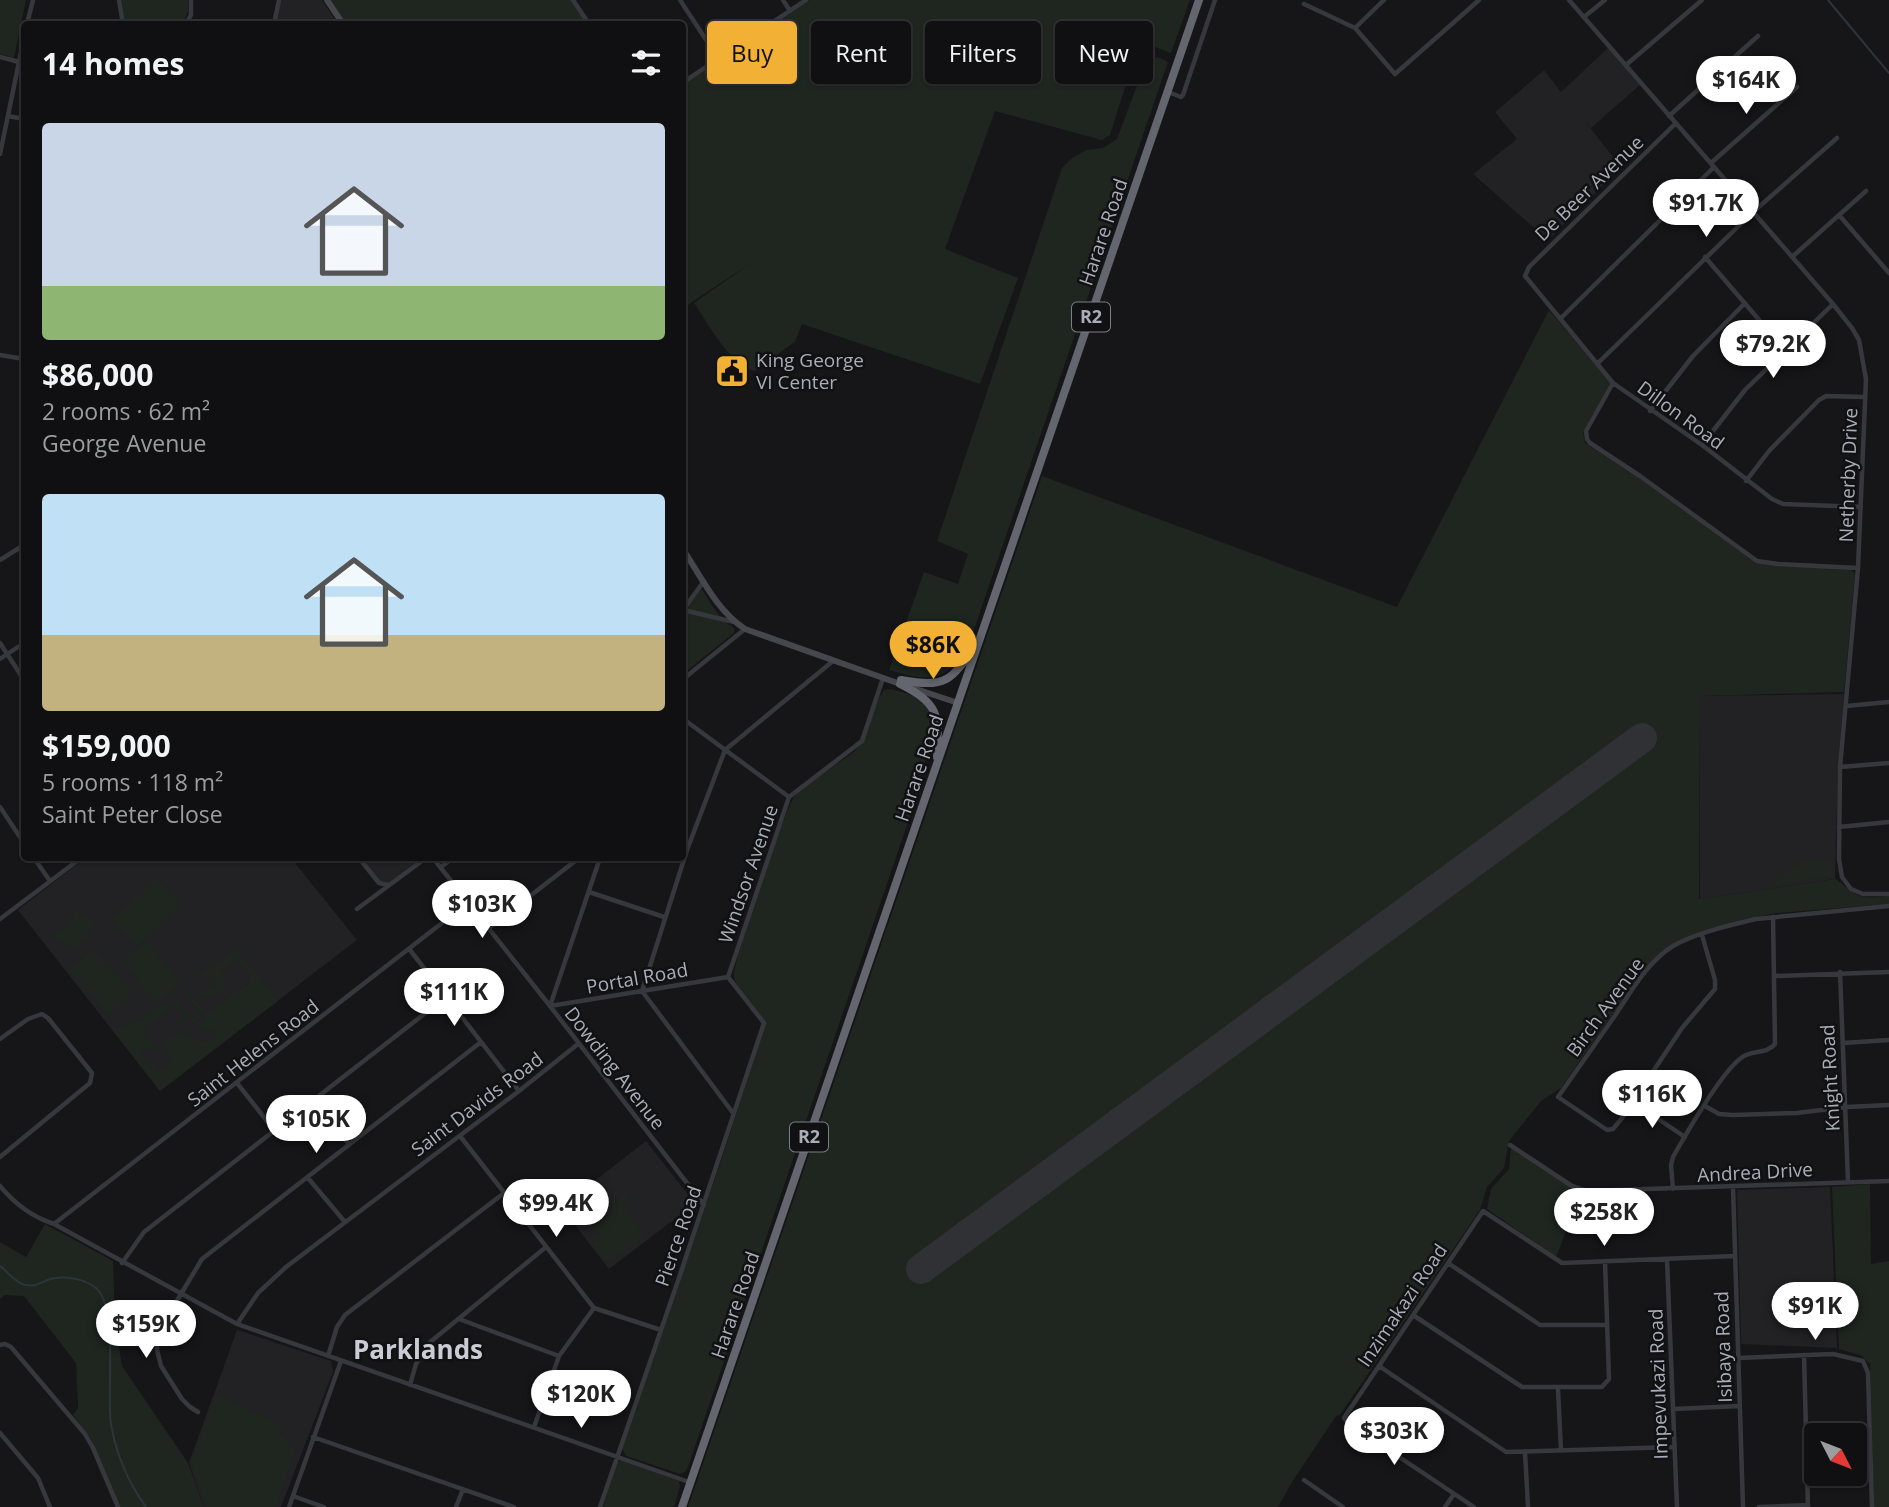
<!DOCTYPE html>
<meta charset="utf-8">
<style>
body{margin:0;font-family:"Open Sans",sans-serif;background:#19191b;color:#f1f3f6;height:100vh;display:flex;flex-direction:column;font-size:26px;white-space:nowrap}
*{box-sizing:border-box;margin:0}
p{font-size:23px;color:#9c9d9f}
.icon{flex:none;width:38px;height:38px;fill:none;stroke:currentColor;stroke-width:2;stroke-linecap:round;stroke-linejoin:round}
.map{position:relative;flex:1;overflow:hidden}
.drawer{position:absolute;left:21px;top:21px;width:665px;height:840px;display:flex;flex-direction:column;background:#101012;border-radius:7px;box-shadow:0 2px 5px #0004,0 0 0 2px #303032}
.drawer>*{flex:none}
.hud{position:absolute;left:707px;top:21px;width:665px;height:63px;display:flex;gap:14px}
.needle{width:46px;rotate:132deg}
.fabs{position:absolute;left:1804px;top:1423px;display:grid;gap:14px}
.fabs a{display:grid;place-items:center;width:63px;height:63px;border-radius:7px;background:#101012;box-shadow:0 2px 5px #0004,0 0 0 2px #303032;font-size:35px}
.price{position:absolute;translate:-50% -60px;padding:0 16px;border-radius:24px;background:#fff;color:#222;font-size:23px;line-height:46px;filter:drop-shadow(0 2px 4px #0008)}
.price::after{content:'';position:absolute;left:50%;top:42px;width:21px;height:16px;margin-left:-10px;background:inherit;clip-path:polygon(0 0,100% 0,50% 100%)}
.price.active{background:#f2b134;color:#111}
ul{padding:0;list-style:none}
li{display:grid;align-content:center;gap:14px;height:371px;padding:0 21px}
li span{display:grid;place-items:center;height:217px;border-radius:7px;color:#555}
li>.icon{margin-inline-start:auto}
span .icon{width:126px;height:126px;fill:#fffc;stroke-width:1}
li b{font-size:30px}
h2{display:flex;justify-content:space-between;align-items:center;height:84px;padding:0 21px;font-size:30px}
.pill{padding:0 24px;border-radius:7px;background:#101012;box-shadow:0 2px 5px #0004,0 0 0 2px #303032;font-size:24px;line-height:63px}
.pill.active{background:#f2b134;color:#111}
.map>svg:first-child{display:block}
.built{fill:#222225}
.green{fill:#1e261f}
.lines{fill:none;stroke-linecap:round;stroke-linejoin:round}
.stream{stroke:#2c353c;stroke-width:2}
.runway{stroke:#303135;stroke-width:30}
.street{stroke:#37383d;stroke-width:4.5}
.secondary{stroke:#45474d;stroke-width:6}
.highway{stroke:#63666e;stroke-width:8}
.labels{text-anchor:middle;stroke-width:5;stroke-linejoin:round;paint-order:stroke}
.shield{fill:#111113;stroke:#7b7e86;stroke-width:2}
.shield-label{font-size:18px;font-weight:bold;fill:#a8adb8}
.street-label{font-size:19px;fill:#a8adb8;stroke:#111113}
.poi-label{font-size:19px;fill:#a8adb8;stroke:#111113;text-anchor:start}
.district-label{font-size:26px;font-weight:bold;fill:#c9ccd4;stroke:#111113}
</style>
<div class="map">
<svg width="1889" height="1507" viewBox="0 0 1889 1507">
<rect width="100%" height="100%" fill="#161618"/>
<path class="built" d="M280,0H322L338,24H274Z
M1608,48L1640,85L1591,128L1584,120L1621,167L1548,240L1473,174L1517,139L1495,112L1544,70L1561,92Z
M1844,694L1838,767L1835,879L1700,899V696Z
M85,858H291L357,940L160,1091L18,910Z
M360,858H424L389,884H382Z
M646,1141L690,1197L680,1215L609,1269L561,1207Z
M1830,1187L1837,1348L1741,1344L1737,1190Z
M237,1330L331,1361L333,1372L281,1507H204L189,1463Z"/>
<path class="green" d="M0,0H26L14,58L0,54Z
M122,0H188V11L183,24H127L123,16Z
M330,0H572L587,24H347Z
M810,0H1190L1171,53L1155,47C1128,61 1120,107 1110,135L1102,140L995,111L945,249L1018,278L980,384L802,324L794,344L793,343L755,371C730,366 708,323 694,303L751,263L683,308V84Z
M1158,57L1168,62L967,650C943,684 927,681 889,670L924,572L958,584L968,554L937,541L1062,168L1071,159L1086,150L1103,148L1117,139L1145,64L1150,59Z
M1549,310L1609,381L1610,384L1583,432L1585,443L1638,477L1751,559L1850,569L1855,573L1844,692L1700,696L1699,899L1836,879C1860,898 1858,899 1889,896V904L1777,913L1745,919L1678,941L1640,975L1561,1088L1541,1101L1509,1141L1504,1168L1487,1187L1480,1210L1340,1415L1336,1416L1294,1479L1278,1507H688L1042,476L1397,607Z
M701,588C710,602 719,620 734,628V633L683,674V612Z
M891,689C899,692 910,693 917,698C942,714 931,739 925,762C923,769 923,777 921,784L688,1467L685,1472L680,1474L626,1456L622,1448L723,1155L765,1024C760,1008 735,992 734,975C733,962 785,810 794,797C803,784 839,763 854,752C870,734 870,709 884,690Z
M1805,859L1832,861L1831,876L1770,886V884C1784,878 1791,866 1805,859Z
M157,878L182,905L137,946L112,919Z
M76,910L96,922L84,942L80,940L74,950L54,938L60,928L65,930Z
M147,941L181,984L156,1004L122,960Z
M236,948L278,1001L160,1091L113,1031L115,1028C138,1027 148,1012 167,1001L170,1006L161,1018L143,1029L147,1039L156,1046L154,1049L141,1050V1055L149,1064L154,1062V1067L158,1071L164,1070L171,1062V1055L162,1048L169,1038L180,1032L204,1042L215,1039L214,1031L196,1025L171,1003L173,999L176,1001L196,1020L201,1023L205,1021L203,1016L184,993L190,994L205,1012L214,1010L230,996L251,982L250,974L238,960C232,961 224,969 221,975L226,982L223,991L207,998L196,992L215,987L216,979L212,976L203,977L202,972L216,964Z
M93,949L133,994L109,1015L69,970Z
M1511,1148L1571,1187L1553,1213L1569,1224L1556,1257L1487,1209L1491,1189L1509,1169Z
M1870,1184L1871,1264L1889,1261V1507H1874L1870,1364L1862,1356L1839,1349L1832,1187Z
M626,1191L631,1198L622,1206L646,1236L608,1264L592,1244L600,1237L592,1228L613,1209L611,1205Z
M45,1224L113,1261L115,1322L122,1366L188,1463L204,1507H119L91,1439L73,1415L78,1408L76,1363L24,1296L5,1295L0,1299V1242L26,1257Z
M216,1395L271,1419L282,1429L280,1433L295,1451L276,1507H207L191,1463Z
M622,1460L679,1481L680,1487L674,1507H603L617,1462Z"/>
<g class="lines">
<path class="stream" d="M1828,0L1889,73
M0,1266C8,1272 16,1283 25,1285C37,1287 41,1282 50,1279C64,1275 85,1279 96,1288C119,1308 106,1392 111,1424C116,1454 128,1482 146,1507"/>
<path class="runway" d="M921,1269L1642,738"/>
<path class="street" d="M119,0L123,24
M573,0L589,24
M680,0L718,58
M783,0L790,11
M1569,0L1833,304L1852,328L1859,340L1866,379L1858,568L1840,767L1839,859L1842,877L1851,889L1863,894H1889
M1304,4L1355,28L1395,74L1479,0
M1584,17L1605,0
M27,24L33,0
M186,24L191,15V0
M274,24L279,0
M1355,28L1384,0
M0,57L19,62
M1626,65L1702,0
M682,83L806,0
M1168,92L1181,97L1183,95L1215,0
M8,116L24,119
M1669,116L1758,36
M1675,124L1529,267L1525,276L1613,383L1702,445L1772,499L1783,504L1861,507
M0,154L24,38
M1711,163L1797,87
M1839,215L1889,273
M1705,257L1785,350
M1792,257L1866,191
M1560,319L1714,167
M0,355L24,359
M1597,364L1753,212L1837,138
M1613,383L1586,431L1587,439L1590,443L1640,476L1757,561L1778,564L1858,568
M1650,411L1693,356L1745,303
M1702,445L1745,390L1833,304
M1746,481L1769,451L1819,400L1826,396L1865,397
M0,560L24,545
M683,610L734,622
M683,610L704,581
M0,643L24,680
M0,659L24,643
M682,680L745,629
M1846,706L1889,702
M682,718L789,797
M1840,767L1889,763
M0,807L24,843
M1839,827L1889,822
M34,858L50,881
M359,858L379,883L388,885
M433,858L550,1006L728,977
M600,858L550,1006L704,1205
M441,867L453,858
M589,892L664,917
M357,909L426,858
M0,919L81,858
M489,928L579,858
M1702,935L1715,980V989L1682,1028L1622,1118L1613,1129L1607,1130L1558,1097C1577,1070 1595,1044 1614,1017C1631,992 1647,962 1673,946C1695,933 1731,925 1756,919L1889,906
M410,950L519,1091
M1840,972L1848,1181
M1775,976L1889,972
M0,1039L28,1019L42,1014L48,1018L92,1073L90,1083L0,1157
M1843,1043L1889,1040
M237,1083L274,1130
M313,1099L349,1144
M1633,1102L1685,1137
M1705,1106L1719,1114L1733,1115L1797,1113L1846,1107L1889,1105
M733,1113L642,991L687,850L725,750L833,661
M460,1136L594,1308L661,1330
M1510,1145L1572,1186L1587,1191L1889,1181
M308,1178L345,1222
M0,1186C14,1203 32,1217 54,1224L237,1324L689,1482
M1733,1187L1743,1507
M1673,1189L1671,1165L1673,1157C1686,1134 1722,1072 1741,1058C1751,1049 1766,1055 1775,1044L1773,917
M54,1224L469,902
M1667,1259L1677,1507
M122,1263L144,1232L446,997
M1448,1263L1540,1325H1607
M1413,1315L1522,1387H1602L1609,1379L1605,1261
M459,1319L559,1356
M237,1324L258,1293L286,1267L519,1091L578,1044
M0,1345L5,1344L11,1347L85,1434L93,1448L118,1507
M1804,1355L1808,1507
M328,1356L337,1327L345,1315L504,1193
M1738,1358L1833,1354L1863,1361L1868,1373L1872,1507
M1379,1366L1506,1452L1674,1447
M410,1385L416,1364L429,1343L546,1247
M1558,1389L1561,1451
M1674,1409L1739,1406
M198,1412L190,1407L182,1399L161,1366L157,1350V1334L202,1259L481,1042
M534,1427L559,1356L594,1308
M0,1433L38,1478L50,1507
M313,1437L514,1507
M1525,1452L1528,1507
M1304,1480L1343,1507
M293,1496L324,1507
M289,1507L341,1361
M456,1507L463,1489
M600,1507L680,1275L764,1023L728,977L789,797L862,741L883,678
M1445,1507L1454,1494
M1474,1507L1347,1422L1344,1418L1483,1211L1562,1263L1735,1256
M1759,1507L1808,1505"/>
<path class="secondary" d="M327,0L343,24
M682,548C701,576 716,610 745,629L903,685
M913,688L958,703"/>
<path class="highway" d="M901,680C945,688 951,682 975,645
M900,684C940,704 939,715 937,757
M682,1507L1199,0"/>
</g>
<defs>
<g id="civic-square" transform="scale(1.75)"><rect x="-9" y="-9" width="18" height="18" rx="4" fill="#f2b134" stroke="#111113"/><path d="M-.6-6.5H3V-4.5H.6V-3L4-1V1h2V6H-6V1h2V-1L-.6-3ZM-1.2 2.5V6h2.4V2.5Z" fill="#111"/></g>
</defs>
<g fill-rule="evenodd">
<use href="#civic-square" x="732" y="371"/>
</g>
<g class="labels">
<g class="shield">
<rect x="1072" y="302.5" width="38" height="29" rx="5"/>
<rect x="790" y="1122.5" width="38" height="29" rx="5"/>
</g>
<g class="shield-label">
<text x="1091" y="323">R2</text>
<text x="809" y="1143">R2</text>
</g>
<g class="street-label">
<text transform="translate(1589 188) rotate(-44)" y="7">De Beer Avenue</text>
<text transform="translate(1103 232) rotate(-71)" y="7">Harare Road</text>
<text transform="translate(1681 415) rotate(36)" y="7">Dillon Road</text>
<text transform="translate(1848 475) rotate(-88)" y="7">Netherby Drive</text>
<text transform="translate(919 768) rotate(-71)" y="7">Harare Road</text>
<text transform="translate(748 874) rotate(-71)" y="7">Windsor Avenue</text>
<text transform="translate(637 978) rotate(-10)" y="7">Portal Road</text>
<text transform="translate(1605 1007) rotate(-54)" y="7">Birch Avenue</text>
<text transform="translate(253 1053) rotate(-38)" y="7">Saint Helens Road</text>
<text transform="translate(615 1068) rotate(52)" y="7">Dowding Avenue</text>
<text transform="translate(1830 1078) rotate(-93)" y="7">Knight Road</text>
<text transform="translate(477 1104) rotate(-37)" y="7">Saint Davids Road</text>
<text transform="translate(1755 1172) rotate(-3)" y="7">Andrea Drive</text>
<text transform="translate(678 1236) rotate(-71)" y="7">Pierce Road</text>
<text transform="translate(735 1305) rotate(-71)" y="7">Harare Road</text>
<text transform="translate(1402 1305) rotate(-56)" y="7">Inzimakazi Road</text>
<text transform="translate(1723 1347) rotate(-92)" y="7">Isibaya Road</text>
<text transform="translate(1658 1384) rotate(-92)" y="7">Impevukazi Road</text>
</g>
<g class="poi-label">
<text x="756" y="367">King George<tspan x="756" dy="22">VI Center</tspan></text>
</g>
<g class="district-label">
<text x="418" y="1359">Parklands</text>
</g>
</g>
</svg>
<div class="fabs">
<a><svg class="needle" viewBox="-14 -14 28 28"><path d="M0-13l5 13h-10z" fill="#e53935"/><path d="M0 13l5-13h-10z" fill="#9c9d9f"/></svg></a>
</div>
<b class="price" style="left:1746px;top:116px">$164K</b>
<b class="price" style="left:1706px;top:239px">$91.7K</b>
<b class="price" style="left:1773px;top:380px">$79.2K</b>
<b class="price active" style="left:933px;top:681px">$86K</b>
<b class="price" style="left:482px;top:940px">$103K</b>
<b class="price" style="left:454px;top:1028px">$111K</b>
<b class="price" style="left:1652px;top:1130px">$116K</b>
<b class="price" style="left:316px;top:1155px">$105K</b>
<b class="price" style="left:556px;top:1239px">$99.4K</b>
<b class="price" style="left:1604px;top:1248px">$258K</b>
<b class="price" style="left:1815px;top:1342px">$91K</b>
<b class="price" style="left:146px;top:1360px">$159K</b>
<b class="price" style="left:581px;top:1430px">$120K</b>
<b class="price" style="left:1394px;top:1467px">$303K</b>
<div class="hud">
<a class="pill active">Buy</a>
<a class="pill">Rent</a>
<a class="pill">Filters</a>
<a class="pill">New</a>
</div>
<section class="drawer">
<h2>14 homes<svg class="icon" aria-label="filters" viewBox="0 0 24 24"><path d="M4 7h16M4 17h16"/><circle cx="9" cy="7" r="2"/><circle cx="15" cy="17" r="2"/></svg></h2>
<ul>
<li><span style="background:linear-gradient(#c9d6e8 75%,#8fb573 0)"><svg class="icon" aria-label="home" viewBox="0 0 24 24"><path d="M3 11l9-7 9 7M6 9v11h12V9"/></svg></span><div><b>$86,000</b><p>2 rooms · 62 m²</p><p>George Avenue</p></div></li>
<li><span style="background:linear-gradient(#bfe0f5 65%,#c2b280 0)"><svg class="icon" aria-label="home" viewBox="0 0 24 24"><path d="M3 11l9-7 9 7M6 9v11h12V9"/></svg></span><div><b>$159,000</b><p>5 rooms · 118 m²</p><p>Saint Peter Close</p></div></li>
</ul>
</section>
</div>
